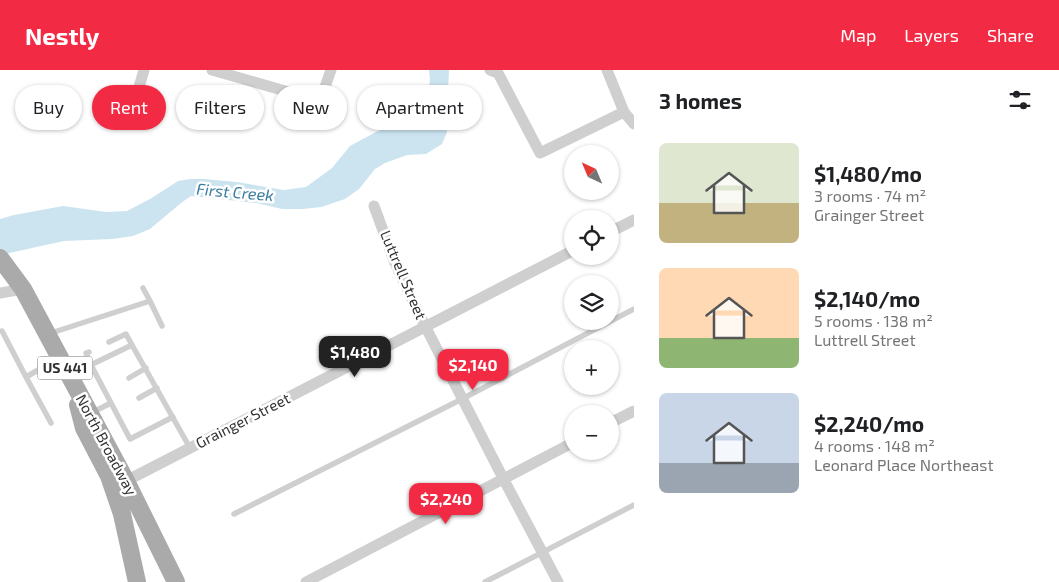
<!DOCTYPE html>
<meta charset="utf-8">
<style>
body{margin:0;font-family:"Exo 2",sans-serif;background:#f6f6f6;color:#202124;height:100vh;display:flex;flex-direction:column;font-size:19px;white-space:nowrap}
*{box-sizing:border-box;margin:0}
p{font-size:16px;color:#757577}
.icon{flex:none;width:28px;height:28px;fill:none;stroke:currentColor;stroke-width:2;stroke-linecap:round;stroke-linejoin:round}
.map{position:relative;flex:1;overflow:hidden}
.panel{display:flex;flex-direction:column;background:#fff;width:425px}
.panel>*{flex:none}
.banner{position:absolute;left:15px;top:15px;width:475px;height:45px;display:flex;gap:10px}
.needle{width:32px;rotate:316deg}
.controls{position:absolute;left:564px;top:75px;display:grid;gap:10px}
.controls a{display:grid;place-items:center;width:55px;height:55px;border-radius:50%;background:#fff;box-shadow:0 1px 4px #0004;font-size:25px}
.price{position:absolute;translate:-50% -42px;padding:0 11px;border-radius:10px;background:#f32a44;color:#fff;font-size:16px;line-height:32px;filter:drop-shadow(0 1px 2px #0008)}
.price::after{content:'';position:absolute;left:50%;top:30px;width:15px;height:11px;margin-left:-8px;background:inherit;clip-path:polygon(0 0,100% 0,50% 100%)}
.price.selected{background:#222;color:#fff}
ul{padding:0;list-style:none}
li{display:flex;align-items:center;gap:15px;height:125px;padding:0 25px}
li span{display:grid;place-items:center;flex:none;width:140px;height:100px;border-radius:8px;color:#555}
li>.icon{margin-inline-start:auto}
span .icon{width:60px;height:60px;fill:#fffc;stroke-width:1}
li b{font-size:21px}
h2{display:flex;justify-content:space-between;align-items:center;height:60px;padding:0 25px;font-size:21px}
.tag{padding:0 18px;border-radius:22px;background:#fff;box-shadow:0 1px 4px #0004;font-size:18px;line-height:45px}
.tag.selected{background:#f32a44;color:#fff}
header{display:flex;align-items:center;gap:30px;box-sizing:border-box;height:70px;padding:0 25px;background:#f32a44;color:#fff}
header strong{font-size:24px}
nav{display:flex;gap:28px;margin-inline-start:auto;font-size:18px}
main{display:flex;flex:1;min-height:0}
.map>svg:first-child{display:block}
.water{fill:#cbe4f0}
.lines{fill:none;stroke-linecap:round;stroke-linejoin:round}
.service{stroke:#cfcfcf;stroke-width:5.5}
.minor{stroke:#cfcfcf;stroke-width:11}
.primary{stroke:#aaa;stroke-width:18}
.labels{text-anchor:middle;stroke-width:5;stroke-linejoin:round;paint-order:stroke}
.shield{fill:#fff;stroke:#707070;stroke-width:1}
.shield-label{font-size:14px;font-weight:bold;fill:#323232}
.street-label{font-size:15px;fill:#323232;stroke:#fff}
.water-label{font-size:16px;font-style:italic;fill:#387b9d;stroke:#fff}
</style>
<header>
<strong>Nestly</strong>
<nav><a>Map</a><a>Layers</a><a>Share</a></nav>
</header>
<main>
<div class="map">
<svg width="634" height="512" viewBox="0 0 634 512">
<rect width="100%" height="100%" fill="#fff"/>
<path class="water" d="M429,0H449L447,42V62L442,74L426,84L407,85L385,93L375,99L359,119L345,129L321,137L303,139H282L256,133L191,126L181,133L150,159L133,166L112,169L64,171L0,185V149L14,145L63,136L106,142L127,141L150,129L178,111L190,109H204L237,112L284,120L306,117L332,98L350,76L374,63L401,50L425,34L430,11Z"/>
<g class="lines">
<path class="service" d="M150,231L162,256
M2,261L26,307
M48,264L150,231L143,218
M109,272L126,264L132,275
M89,282L86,283L91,295L130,369L173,347
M72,304L132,275L190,378
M129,308L146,298
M139,328L157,318
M93,342L111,333
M51,353L26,307L57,289
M234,444L462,329L634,239
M485,512L634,435"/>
<path class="minor" d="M212,0L320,31L331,0
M490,0L498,3L540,83L624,42
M607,0L624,42L634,54
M133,38L144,0
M374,136L395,193L419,244L504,410L558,512
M610,162L634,150
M0,223L23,219
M610,353L634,341
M126,411L572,181
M306,512L572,373"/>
<path class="primary" d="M0,188L23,219L126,411L176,512
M78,335L84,358L109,406L122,444L137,512"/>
</g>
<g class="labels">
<rect class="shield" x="37.5" y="286.5" width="55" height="23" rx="4"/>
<g class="shield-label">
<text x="65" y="303">US 441</text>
</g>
<g class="street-label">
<text transform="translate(403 205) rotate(67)" y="5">Luttrell Street</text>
<text transform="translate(243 351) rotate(-27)" y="5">Grainger Street</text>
<text transform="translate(106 375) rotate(62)" y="5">North Broadway</text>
</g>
<g class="water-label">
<text transform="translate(235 122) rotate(5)" y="6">First Creek</text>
</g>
</g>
</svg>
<div class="controls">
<a><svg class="needle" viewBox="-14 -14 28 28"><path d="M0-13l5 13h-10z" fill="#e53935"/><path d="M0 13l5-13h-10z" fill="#757577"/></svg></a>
<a><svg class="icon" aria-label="locate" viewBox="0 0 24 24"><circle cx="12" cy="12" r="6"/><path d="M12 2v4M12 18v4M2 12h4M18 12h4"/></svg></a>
<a><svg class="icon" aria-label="layers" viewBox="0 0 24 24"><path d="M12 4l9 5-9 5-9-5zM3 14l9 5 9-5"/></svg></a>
<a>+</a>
<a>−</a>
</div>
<b class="price selected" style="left:355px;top:308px">$1,480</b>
<b class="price" style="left:473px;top:321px">$2,140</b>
<b class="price" style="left:446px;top:455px">$2,240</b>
<div class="banner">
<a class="tag">Buy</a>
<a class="tag selected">Rent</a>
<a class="tag">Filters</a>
<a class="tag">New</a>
<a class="tag">Apartment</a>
</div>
</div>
<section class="panel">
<h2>3 homes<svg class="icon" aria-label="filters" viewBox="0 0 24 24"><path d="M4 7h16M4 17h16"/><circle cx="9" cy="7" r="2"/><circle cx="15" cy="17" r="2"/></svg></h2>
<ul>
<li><span style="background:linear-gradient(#dfe7d0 60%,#c2b280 0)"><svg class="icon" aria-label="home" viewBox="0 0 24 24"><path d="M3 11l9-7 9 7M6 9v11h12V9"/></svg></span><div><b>$1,480/mo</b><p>3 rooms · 74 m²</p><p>Grainger Street</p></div></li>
<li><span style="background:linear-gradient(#ffd9b3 70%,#8fb573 0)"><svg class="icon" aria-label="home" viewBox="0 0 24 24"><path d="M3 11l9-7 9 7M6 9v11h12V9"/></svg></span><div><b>$2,140/mo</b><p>5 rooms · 138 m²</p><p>Luttrell Street</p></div></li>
<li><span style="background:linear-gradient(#c9d6e8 70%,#9aa5b1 0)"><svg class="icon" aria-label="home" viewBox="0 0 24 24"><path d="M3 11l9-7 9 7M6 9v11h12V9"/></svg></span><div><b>$2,240/mo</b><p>4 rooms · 148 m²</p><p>Leonard Place Northeast</p></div></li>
</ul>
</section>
</main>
